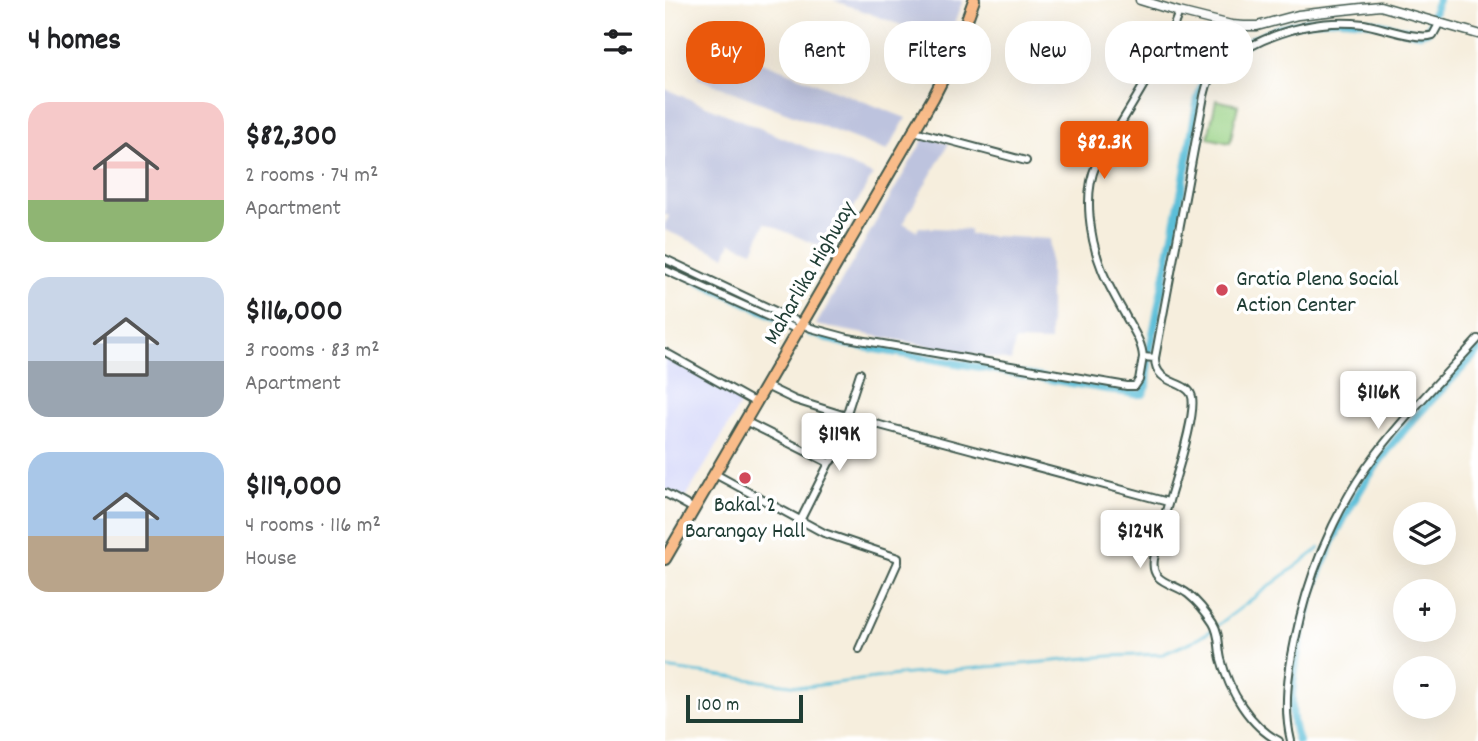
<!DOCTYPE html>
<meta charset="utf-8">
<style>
body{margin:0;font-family:Dekko,sans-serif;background:#f2f2f2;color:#202124;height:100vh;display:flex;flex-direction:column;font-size:26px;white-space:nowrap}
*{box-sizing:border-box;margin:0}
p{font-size:23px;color:#757577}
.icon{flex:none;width:38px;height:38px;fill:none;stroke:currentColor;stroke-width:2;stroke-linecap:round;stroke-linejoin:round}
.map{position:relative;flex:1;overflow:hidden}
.details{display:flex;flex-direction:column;background:#fff;width:665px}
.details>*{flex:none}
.guide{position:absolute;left:21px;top:21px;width:665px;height:63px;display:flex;gap:14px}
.fabs{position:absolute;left:728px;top:502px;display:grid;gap:14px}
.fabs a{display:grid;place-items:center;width:63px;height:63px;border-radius:50%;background:#fff;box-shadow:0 7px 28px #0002;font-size:35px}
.scale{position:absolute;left:21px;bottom:18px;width:117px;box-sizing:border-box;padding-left:7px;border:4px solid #1f3d34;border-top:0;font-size:19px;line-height:24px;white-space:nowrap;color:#1f3d34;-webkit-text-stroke:5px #fff;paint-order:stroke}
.price{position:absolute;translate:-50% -60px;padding:0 16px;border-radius:7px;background:#fff;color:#222;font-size:23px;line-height:46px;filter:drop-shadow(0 2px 4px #0008)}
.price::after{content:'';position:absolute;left:50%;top:42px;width:21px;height:16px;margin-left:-10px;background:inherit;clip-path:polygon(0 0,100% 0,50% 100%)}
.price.current{background:#ea580c;color:#fff}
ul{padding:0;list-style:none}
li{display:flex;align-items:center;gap:21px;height:175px;padding:0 28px}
li span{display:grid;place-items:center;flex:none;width:196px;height:140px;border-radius:21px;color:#555}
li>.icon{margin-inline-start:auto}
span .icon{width:84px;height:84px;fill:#fffc;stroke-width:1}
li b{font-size:30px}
h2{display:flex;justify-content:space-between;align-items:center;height:84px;padding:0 28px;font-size:30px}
.pill{padding:0 24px;border-radius:28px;background:#fff;box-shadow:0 7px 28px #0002;font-size:24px;line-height:63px}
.pill.current{background:#ea580c;color:#fff}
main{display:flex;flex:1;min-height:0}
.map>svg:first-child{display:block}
.built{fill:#d5d8f9}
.industrial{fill:#bdc3de}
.green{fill:#98d184;stroke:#5c875c;stroke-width:2}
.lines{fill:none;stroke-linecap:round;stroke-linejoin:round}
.stream{stroke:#5abed8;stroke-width:2.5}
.canal{stroke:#5abed8;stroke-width:8}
.minor-casing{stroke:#3f584d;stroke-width:10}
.tertiary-casing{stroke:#3f584d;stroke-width:11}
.trunk-casing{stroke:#3f584d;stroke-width:14}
.minor{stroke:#fff;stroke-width:6}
.tertiary{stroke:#fff;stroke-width:8}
.trunk{stroke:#f9bc8a;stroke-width:10}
.poi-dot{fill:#d1495b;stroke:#fff;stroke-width:2.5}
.labels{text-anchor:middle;stroke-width:7;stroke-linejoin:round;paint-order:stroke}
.street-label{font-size:23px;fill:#1f3d34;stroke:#fff}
.poi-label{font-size:23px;fill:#1f3d34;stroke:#fff;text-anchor:start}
</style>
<main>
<section class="details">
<h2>4 homes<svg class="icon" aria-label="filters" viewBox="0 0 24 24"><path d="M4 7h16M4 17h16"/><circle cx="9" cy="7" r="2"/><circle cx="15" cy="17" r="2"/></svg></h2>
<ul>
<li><span style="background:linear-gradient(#f6c9c9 70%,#8fb573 0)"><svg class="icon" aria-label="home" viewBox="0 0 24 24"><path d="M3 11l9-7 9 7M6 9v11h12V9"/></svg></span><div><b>$82,300</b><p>2 rooms · 74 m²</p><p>Apartment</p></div></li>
<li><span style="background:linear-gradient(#c9d6e8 60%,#9aa5b1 0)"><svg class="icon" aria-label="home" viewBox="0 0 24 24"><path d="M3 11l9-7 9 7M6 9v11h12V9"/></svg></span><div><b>$116,000</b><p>3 rooms · 83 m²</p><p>Apartment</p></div></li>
<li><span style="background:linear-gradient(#a9c7e8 60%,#b9a48a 0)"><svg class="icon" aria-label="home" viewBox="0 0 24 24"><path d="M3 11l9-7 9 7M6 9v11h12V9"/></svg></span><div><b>$119,000</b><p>4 rooms · 116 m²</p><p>House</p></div></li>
</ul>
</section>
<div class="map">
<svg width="813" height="741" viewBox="0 0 813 741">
<rect width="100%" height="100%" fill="#fff"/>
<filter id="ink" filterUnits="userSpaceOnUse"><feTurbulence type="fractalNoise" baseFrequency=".0143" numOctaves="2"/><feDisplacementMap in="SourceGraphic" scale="14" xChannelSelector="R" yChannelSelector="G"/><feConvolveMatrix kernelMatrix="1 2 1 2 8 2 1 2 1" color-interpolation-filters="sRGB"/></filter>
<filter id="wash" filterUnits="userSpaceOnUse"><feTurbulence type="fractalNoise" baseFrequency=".00686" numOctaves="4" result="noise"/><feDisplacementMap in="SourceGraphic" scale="28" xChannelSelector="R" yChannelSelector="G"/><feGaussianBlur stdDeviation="1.57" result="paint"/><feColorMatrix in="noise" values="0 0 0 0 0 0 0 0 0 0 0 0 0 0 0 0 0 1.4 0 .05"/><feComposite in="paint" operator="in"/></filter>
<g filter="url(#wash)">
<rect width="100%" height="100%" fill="#f6eedd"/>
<path class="built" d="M0,354L78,399L47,454L19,500L0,490Z"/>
<path class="industrial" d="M168,0H298L282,42Z
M46,42L241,118L222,151L32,78Z
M0,89L208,175L164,250L100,223L88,251L66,242L60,256L0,230V224L4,216L0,214Z
M260,137L284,143L238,223L252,231L254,227L305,230V235H307L385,239V342L350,341L346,361L151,325Z"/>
<path class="green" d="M551,100L573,105L565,143L543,138Z"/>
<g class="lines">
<path class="stream" d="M553,625L655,548
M0,668L140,687L233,675L445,656L498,654L528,641L547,630"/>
<path class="canal" d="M766,18L773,0
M0,265L123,322
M146,333L181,344L470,394H478L482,386L483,361
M484,354L518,184L533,98C536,87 539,77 546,68C553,59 562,54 572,48C607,26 649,16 691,20C713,21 734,30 755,33L762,31L765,25
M633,741C622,711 628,677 634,646C648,572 682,500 730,441C756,409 786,381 813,351"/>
</g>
</g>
<g filter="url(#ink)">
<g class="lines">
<g class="minor-casing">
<path id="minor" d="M249,131L361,161
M0,259L146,328L183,338L462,386H470L474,380L478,357L490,358L539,96C541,89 542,82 546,76C554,63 567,56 580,49C617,29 657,19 699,24C717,27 753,41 768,35L775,22
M0,270L133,330
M0,352L91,403
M478,357C477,341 466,327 459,313C451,299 443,285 437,270C425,240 418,194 431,165C460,114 494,67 514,12
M490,358C490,385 519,380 526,394C534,409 509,482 504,501C498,520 494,539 489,559C485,584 508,582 523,594C533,602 541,612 548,623C555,634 553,646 556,659C564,691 585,726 614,741
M101,386L130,400L181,416L503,502
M80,421L164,463
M50,474L159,533L233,558V562L194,649
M0,493L29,509
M135,521L164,463L174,453L181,416L195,373
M626,741C618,708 623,673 630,640C642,580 666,519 701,468C734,421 775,381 813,339"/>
</g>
<g class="tertiary-casing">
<path id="tertiary" d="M475,0L514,12L566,25L579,26H592L633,15L715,6L813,34"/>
</g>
<g class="trunk-casing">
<path id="trunk" d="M0,559L268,98L287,61L309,0"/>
</g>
<use href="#minor" class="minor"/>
<use href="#tertiary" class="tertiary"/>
<use href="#trunk" class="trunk"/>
</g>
</g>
<g class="poi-dot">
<circle cx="557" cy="290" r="7"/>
<circle cx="80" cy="478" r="7"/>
</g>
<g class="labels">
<g class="street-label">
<text transform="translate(143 272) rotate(-60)" y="8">Maharlika Highway</text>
</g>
<g class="poi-label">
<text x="571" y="285">Gratia Plena Social<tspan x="571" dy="26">Action Center</tspan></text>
<text x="80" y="511" text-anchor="middle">Bakal 2<tspan x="80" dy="26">Barangay Hall</tspan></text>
</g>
</g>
</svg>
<div class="fabs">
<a><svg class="icon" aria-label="layers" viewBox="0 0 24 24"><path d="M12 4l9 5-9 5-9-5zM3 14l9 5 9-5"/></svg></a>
<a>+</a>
<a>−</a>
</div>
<div class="scale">100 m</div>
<b class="price current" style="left:439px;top:181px">$82.3K</b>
<b class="price" style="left:713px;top:431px">$116K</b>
<b class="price" style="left:174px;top:473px">$119K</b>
<b class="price" style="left:475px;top:570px">$124K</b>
<div class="guide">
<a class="pill current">Buy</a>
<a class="pill">Rent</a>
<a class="pill">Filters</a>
<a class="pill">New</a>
<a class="pill">Apartment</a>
</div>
</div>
</main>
